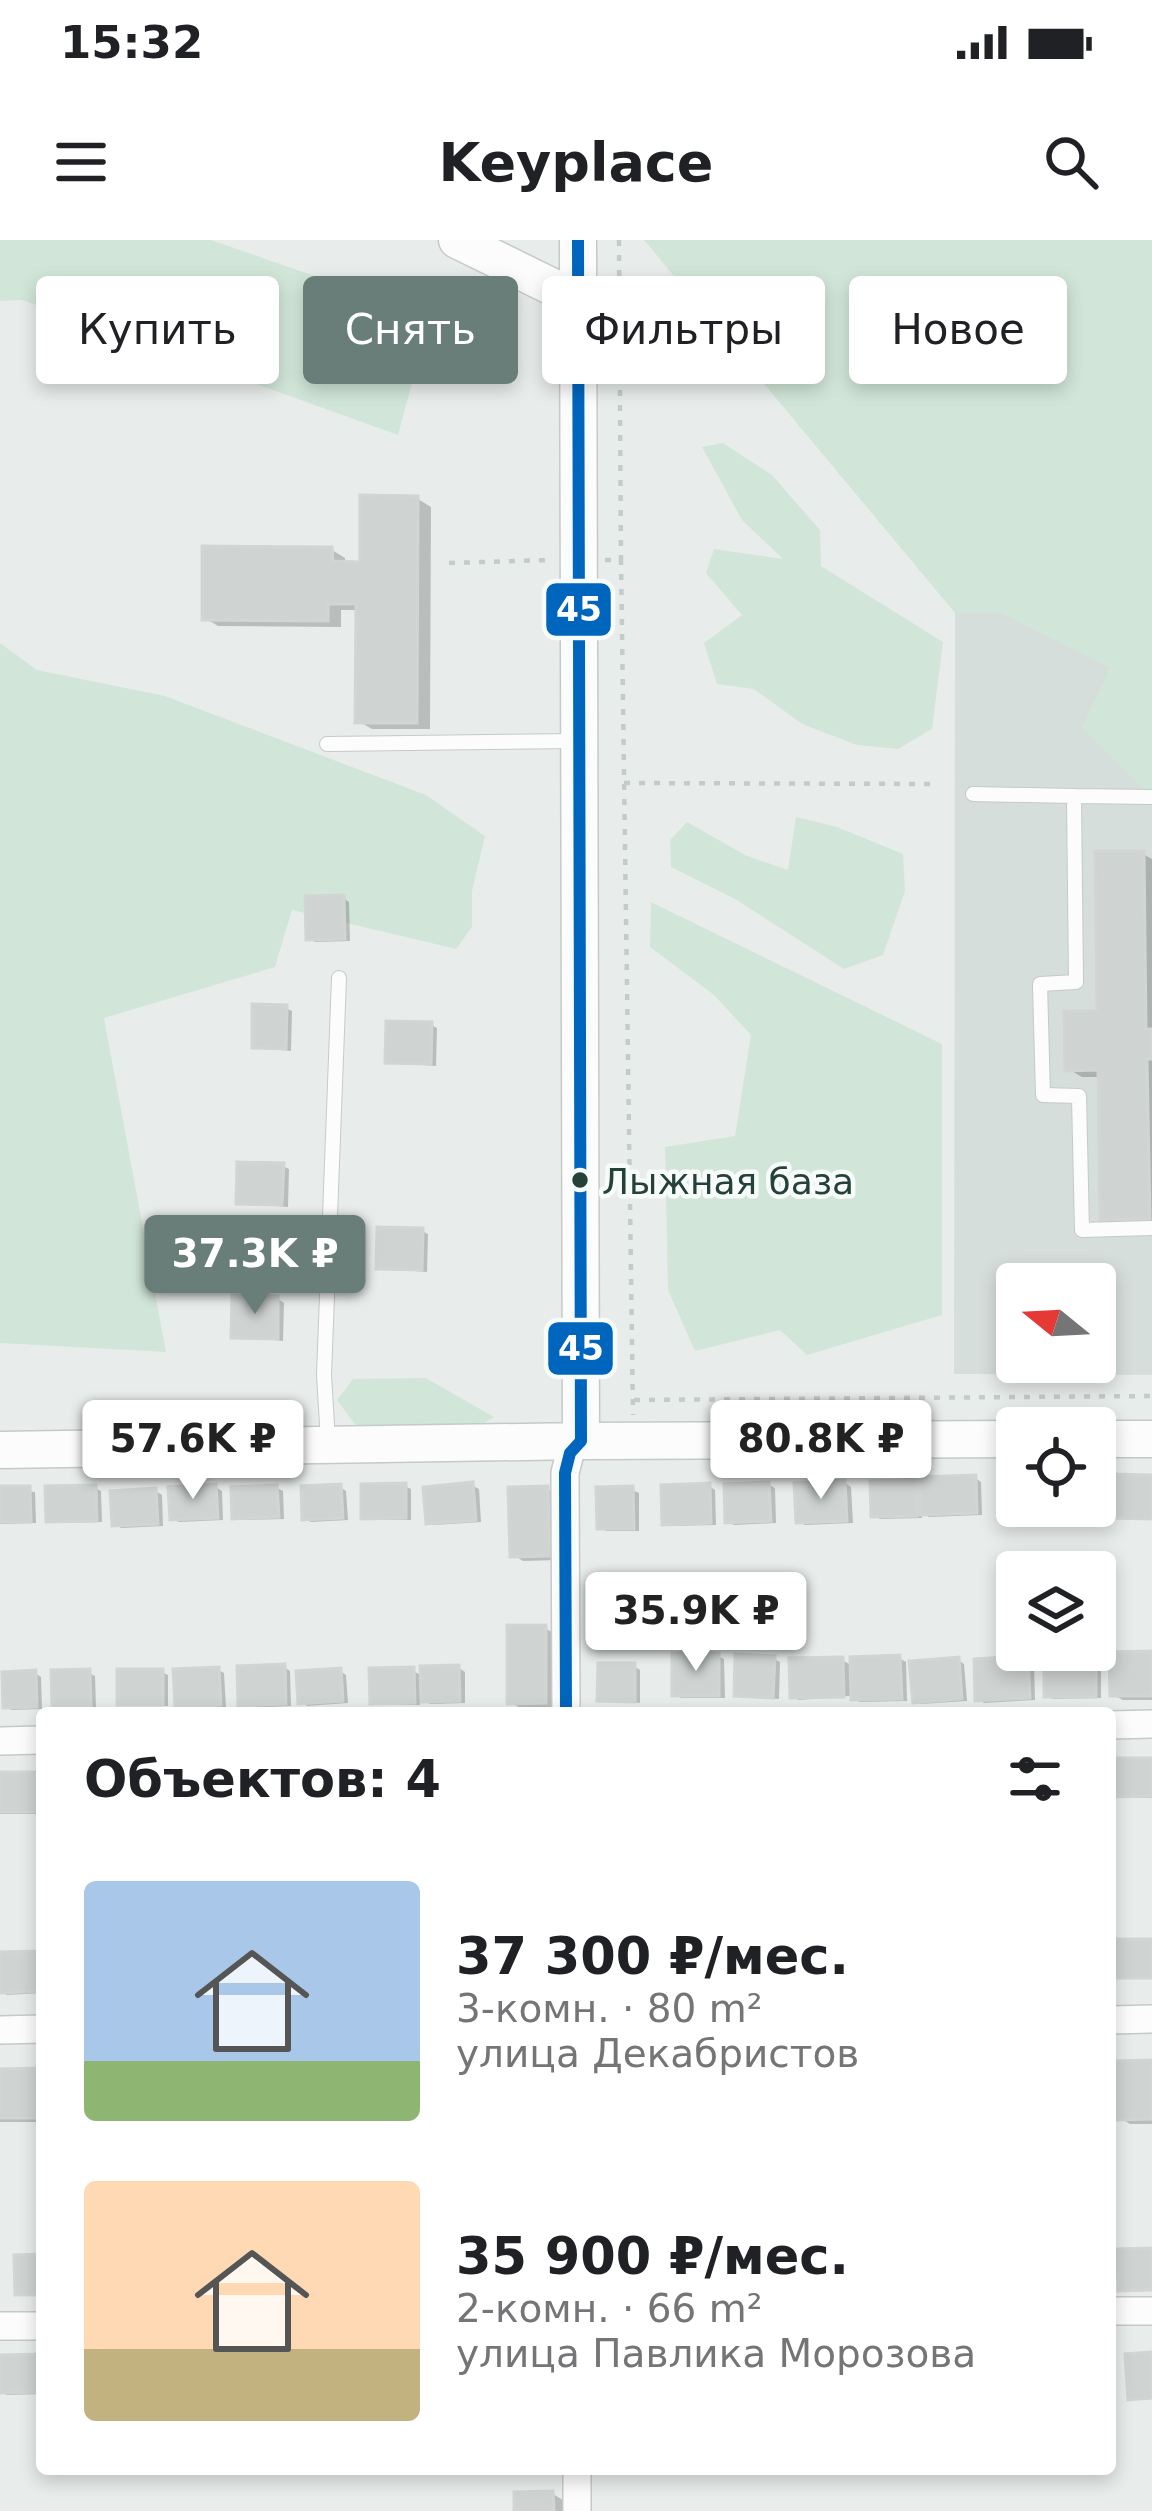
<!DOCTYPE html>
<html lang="ru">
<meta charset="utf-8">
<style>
body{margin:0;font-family:"DejaVu Sans",sans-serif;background:#f2f2f2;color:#202124;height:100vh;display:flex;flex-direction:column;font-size:45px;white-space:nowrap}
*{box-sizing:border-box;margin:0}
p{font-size:39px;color:#757577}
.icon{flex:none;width:66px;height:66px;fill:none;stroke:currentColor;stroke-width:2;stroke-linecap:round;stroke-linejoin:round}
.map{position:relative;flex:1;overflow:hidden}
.panel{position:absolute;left:36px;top:1467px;width:1080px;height:768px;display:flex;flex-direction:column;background:#fff;border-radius:12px;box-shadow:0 6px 18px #0003}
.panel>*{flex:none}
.hud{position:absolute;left:36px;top:36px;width:1080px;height:108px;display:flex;gap:24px}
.needle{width:78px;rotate:288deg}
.tools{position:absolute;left:996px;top:1023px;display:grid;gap:24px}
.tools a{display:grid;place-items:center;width:120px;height:120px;border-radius:12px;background:#fff;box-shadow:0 6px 18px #0003;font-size:60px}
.price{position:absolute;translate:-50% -102px;padding:0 27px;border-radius:12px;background:#fff;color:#222;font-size:39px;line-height:78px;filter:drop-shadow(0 3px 6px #0008)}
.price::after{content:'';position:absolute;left:50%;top:72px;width:36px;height:27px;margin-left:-18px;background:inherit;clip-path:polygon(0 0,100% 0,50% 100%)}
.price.on{background:#697e78;color:#fff}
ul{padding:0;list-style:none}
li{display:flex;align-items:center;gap:36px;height:300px;padding:0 48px}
li span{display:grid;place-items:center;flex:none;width:336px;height:240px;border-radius:12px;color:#555}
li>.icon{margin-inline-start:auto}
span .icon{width:144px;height:144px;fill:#fffc;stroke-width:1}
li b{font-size:51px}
h2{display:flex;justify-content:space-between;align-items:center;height:144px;padding:0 48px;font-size:51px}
.pill{padding:0 42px;border-radius:12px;background:#fff;box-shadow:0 6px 18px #0003;font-size:42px;line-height:108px}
.pill.on{background:#697e78;color:#fff}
.status{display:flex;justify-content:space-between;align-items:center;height:84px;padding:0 60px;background:#fff;direction:ltr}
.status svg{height:33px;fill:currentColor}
header{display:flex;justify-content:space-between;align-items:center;height:156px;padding:0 48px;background:#fff;font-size:54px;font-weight:700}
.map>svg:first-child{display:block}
.built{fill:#d6dedb;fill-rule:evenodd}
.green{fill:#d1e6d8}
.shadow{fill:#0003}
.building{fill:#cfd4d2;stroke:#d1d6d4;stroke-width:3}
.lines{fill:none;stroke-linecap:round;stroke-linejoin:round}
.service-casing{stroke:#c5cac8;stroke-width:16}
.minor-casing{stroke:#c5cac8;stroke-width:30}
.tertiary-casing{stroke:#c5cac8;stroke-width:39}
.path{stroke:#c3ccca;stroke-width:4.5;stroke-dasharray:6 9;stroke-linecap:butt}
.service{stroke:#fcfcfc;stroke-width:14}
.minor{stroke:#fcfcfc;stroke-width:27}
.tertiary{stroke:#fcfcfc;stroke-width:36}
.bus-1-casing{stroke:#f7fbf9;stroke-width:21}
.bus-1{stroke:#0065bd;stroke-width:12}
.bus-dot{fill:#24423a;stroke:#f7fbf9;stroke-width:4.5}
.labels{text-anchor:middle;stroke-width:9;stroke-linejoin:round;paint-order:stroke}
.bus-label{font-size:36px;fill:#24423a;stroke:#f7fbf9;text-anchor:start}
.line-badge{stroke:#f7fbf9;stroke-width:4.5}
.badge-label{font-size:33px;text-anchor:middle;font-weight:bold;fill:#fff}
</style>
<div class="status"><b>15:32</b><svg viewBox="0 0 49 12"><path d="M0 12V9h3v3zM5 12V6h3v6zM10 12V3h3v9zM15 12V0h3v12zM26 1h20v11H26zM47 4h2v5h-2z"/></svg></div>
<header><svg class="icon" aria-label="menu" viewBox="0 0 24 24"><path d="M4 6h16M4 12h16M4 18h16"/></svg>Keyplace<svg class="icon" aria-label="search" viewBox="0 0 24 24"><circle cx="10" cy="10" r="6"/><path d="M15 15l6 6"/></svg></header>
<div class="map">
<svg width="1152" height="2271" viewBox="0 0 1152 2271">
<rect width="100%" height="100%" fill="#e8edeb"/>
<path class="built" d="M955,373H1152V1135L954,1134ZM1017,1044H1095V1122H1017Z"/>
<path class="green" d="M0,0H211L430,76L398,195L22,60L0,61Z
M644,0H1152V557L1082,488L1110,428L1002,373H955Z
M723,203L772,235L820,290L821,326L943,402L932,489L898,509L857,505L802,484L754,449L717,444L704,403L742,375L706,333L714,309L783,319L742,280L702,207Z
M0,403L37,430L165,456L426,555L485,596L472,651V687L456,709L292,670L275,727L104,778L166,1112L0,1103Z
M796,577L837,587L903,614L905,651L883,715L844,729L735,659L671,627L670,600L687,582L745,615L788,630Z
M651,662L942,804V1075L807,1115L780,1090L695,1111L668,1050L665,907L735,896L751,795L714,755L650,707Z
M426,1138L494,1177L478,1187L384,1202L354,1183L337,1160L353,1139Z"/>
<path class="shadow" d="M418,259L431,267L430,489H372L358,481L359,370H341V387L218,386L205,378L332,310L345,318V324L363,325Z
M1143,614L1152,619V986H1117L1103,978L1101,837H1082L1068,829L1100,774Z
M343,658L349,662L350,701L315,702L309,698Z
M286,768L292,771L291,811L255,807Z
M431,785L437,788L436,826L388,822Z
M283,926L289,929L288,967L239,963Z
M422,991L428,994L427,1032L379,1028Z
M278,1059L284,1063L283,1101L235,1096Z
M975,1238L981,1242L982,1275L929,1277L922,1273V1278L880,1279L874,1275L915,1242L922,1246Z
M1017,1238V1266H1047L1048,1275L1011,1276L1005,1273Z
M1095,1239L1105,1242L1106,1279L1082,1276V1266H1095Z
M845,1243L851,1247L853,1283L805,1285L799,1282Z
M769,1245L775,1248L776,1283L734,1285L728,1281Z
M405,1246L411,1249V1280H370L364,1277Z
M473,1246L479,1249L481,1282L434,1285L428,1282Z
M709,1246L715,1250L716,1285L671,1286L665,1283Z
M216,1247L222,1251L223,1280L179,1282L173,1279Z
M340,1247L346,1251L348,1280L311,1282L305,1279Z
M95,1248L101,1251L102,1282L55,1283L49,1280Z
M277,1248L283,1251L284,1279L241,1280L235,1277Z
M0,1249L35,1252L36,1283L0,1284Z
M547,1249L557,1255L559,1320L523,1321L513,1315Z
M632,1250L639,1253V1291H606L600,1287Z
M156,1251L162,1255L163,1286L121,1288L115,1284Z
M545,1388L555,1394V1467L520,1468L510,1462Z
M1152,1414V1460H1123L1113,1455Z
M718,1416L724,1419L725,1458H681L675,1454Z
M1095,1417L1101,1421V1458L1053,1459L1047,1455Z
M899,1418L906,1422L907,1461L860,1462L849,1456L799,1460L793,1456L842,1420L853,1426Z
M774,1419L780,1422L779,1459L737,1455Z
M1027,1419L1034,1423L1035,1460L984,1463L978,1459Z
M958,1420L964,1424L967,1461L921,1464L915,1461Z
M634,1426L640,1430V1463L600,1459Z
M284,1427L290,1431L291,1466L247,1468L241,1464Z
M459,1428L465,1432V1463L430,1464L420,1458V1465H379L373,1462L413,1431L423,1436Z
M218,1430L224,1433L226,1467L184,1469L178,1465Z
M340,1431L346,1435L348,1463L307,1466L301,1462Z
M162,1432L168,1435V1466H126L120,1463Z
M35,1433L41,1437L42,1469L12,1470L6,1467Z
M89,1433L95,1436L96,1468L61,1469L55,1466Z
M1110,1521H1152V1558L1110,1557Z
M0,1535H35L41,1538V1574H0Z
M39,1714L42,1753L7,1755L1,1751L0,1715Z
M1152,1823V1884H1130L1120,1878Z
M38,1831L42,1834V1882H0V1832Z
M42,2117V2154L7,2155L1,2152Z
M553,2254L563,2260V2271H517Z"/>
<path class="building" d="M360,255L418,256L417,483H355L356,364H328V381L202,380V306L332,307L333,321L360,322Z
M1095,611H1144L1146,789H1152V819H1147L1150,980H1100L1098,830L1065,831L1064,771H1097Z
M344,655L345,699L306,700L305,656Z
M252,764L287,765L286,809L252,808Z
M386,781L432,782L431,824L385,823Z
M237,922L284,923L282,965L236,964Z
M377,987L423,988L422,1030L376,1029Z
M232,1055L278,1056V1099L231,1098Z
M1111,1234L1152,1235V1279L1111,1278Z
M976,1235L977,1273L920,1275L919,1237Z
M1017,1235V1266H1042L1043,1273L1002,1274L1000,1236Z
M1095,1236H1100L1101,1277L1079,1278V1266H1095Z
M916,1239L917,1276L871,1277L870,1241Z
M845,1240L847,1281L796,1283L794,1243Z
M473,1242L476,1280L426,1284L423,1247Z
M769,1242L771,1281L725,1283L724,1244Z
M406,1243V1278L361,1279V1244Z
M710,1243L711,1283L662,1285L661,1245Z
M216,1244L218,1278L170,1280L168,1247Z
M341,1244L343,1278L302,1280L301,1246Z
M96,1245L97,1281L46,1282L45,1246Z
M277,1245L279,1277L232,1279L231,1247Z
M0,1246H30L31,1282H0Z
M548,1246L550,1316L510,1317L508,1247Z
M633,1246L634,1289H597L596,1247Z
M156,1248L158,1284L112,1286L110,1251Z
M507,1385H546V1463L507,1464Z
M1152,1411V1456H1110L1109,1412Z
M672,1413H719V1456H672Z
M735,1414L775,1416L773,1458L734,1456Z
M1044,1414H1096V1457H1044Z
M900,1415L902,1459L851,1460L850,1417Z
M1028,1416L1030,1458L975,1461L974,1419Z
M843,1417L844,1457L790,1458L789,1418Z
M959,1417L962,1459L913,1463L909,1421Z
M598,1423H635V1462L597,1461Z
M285,1424L286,1464L238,1466L237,1426Z
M459,1425L460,1461L421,1462L420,1426Z
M219,1427L221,1465L175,1467L173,1429Z
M414,1427L415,1463L370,1464L369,1428Z
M341,1428L343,1461L298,1464L296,1431Z
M90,1429L91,1467H52L51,1430Z
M117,1429H163V1465H117Z
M36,1430L37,1467L3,1468L2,1432Z
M1110,1518H1152V1556L1110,1557Z
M0,1532H36V1572H0Z
M1111,1699H1152V1738H1111Z
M40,1711L41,1751L0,1753V1712Z
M1152,1820V1879L1117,1880L1116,1821Z
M39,1828V1878H0V1829Z
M1152,2008V2050L1118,2051L1117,2009Z
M42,2014V2055H15L14,2015Z
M1152,2112V2158L1128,2160L1125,2114Z
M42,2114V2152L0,2153V2115Z
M553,2251L554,2271H514V2252Z"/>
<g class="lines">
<g class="service-casing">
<path id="service" d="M327,504L576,501
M973,554L1074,556
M1152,557L1074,556L1076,742L1040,744L1043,855L1079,856L1082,990L1152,988
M328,1201L324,1135L339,738"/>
</g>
<g class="minor-casing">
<path id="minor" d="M566,1473L565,1233L570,1213L581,1201
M1110,1485L1152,1484
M0,1501L42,1500
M1110,1780L1152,1779
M0,1790L42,1789
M1110,2071H1152
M0,2086H42
M577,2271V2229"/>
</g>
<g class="tertiary-casing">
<path id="tertiary" d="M457,0L579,60
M578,0L581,1201
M1095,1199H1152
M0,1210L581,1201L1017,1199"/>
</g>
<path class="path" d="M619,0L621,320
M605,320H621L633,1175
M449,323L551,320
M624,543L936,544
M634,1160L1152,1156"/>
<use href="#service" class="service"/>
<use href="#minor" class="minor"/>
<use href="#tertiary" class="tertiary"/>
<g class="bus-1-casing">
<path id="bus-1" d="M566,1473L565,1233L570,1213L581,1201L578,0"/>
</g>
<use href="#bus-1" class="bus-1"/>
</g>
<circle class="bus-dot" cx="580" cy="940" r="10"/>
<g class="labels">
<g class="bus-label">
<text x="602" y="954">Лыжная база</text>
</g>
</g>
<g class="line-badge">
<rect x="544" y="341" width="69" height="57" rx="12" fill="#0065bd"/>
<rect x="546" y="1080" width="69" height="57" rx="12" fill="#0065bd"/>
</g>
<g class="badge-label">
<text x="579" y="381">45</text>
<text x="581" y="1120">45</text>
</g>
</svg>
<div class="tools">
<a><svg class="needle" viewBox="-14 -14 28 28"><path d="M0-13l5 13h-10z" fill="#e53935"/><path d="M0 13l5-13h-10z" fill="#757577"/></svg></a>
<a><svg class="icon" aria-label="locate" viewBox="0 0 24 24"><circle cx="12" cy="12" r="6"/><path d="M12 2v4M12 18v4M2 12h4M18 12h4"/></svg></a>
<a><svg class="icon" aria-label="layers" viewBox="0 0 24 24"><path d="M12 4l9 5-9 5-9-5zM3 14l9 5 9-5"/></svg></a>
</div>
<b class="price on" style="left:255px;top:1077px">37.3K ₽</b>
<b class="price" style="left:193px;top:1262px">57.6K ₽</b>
<b class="price" style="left:821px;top:1262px">80.8K ₽</b>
<b class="price" style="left:696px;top:1434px">35.9K ₽</b>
<div class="hud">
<a class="pill">Купить</a>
<a class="pill on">Снять</a>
<a class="pill">Фильтры</a>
<a class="pill">Новое</a>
</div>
<section class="panel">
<h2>Объектов: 4<svg class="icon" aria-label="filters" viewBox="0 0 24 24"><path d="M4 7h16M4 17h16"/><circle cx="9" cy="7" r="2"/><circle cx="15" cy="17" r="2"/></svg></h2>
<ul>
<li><span style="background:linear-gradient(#a9c7e8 75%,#8fb573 0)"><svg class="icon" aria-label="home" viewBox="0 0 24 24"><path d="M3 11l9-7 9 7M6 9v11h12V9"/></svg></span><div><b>37 300 ₽/мес.</b><p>3-комн. · 80 m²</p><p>улица Декабристов</p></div></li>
<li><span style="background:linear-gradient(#ffd9b3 70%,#c2b280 0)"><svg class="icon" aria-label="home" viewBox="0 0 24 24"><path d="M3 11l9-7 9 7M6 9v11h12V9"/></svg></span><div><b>35 900 ₽/мес.</b><p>2-комн. · 66 m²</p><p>улица Павлика Морозова</p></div></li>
</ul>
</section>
</div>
